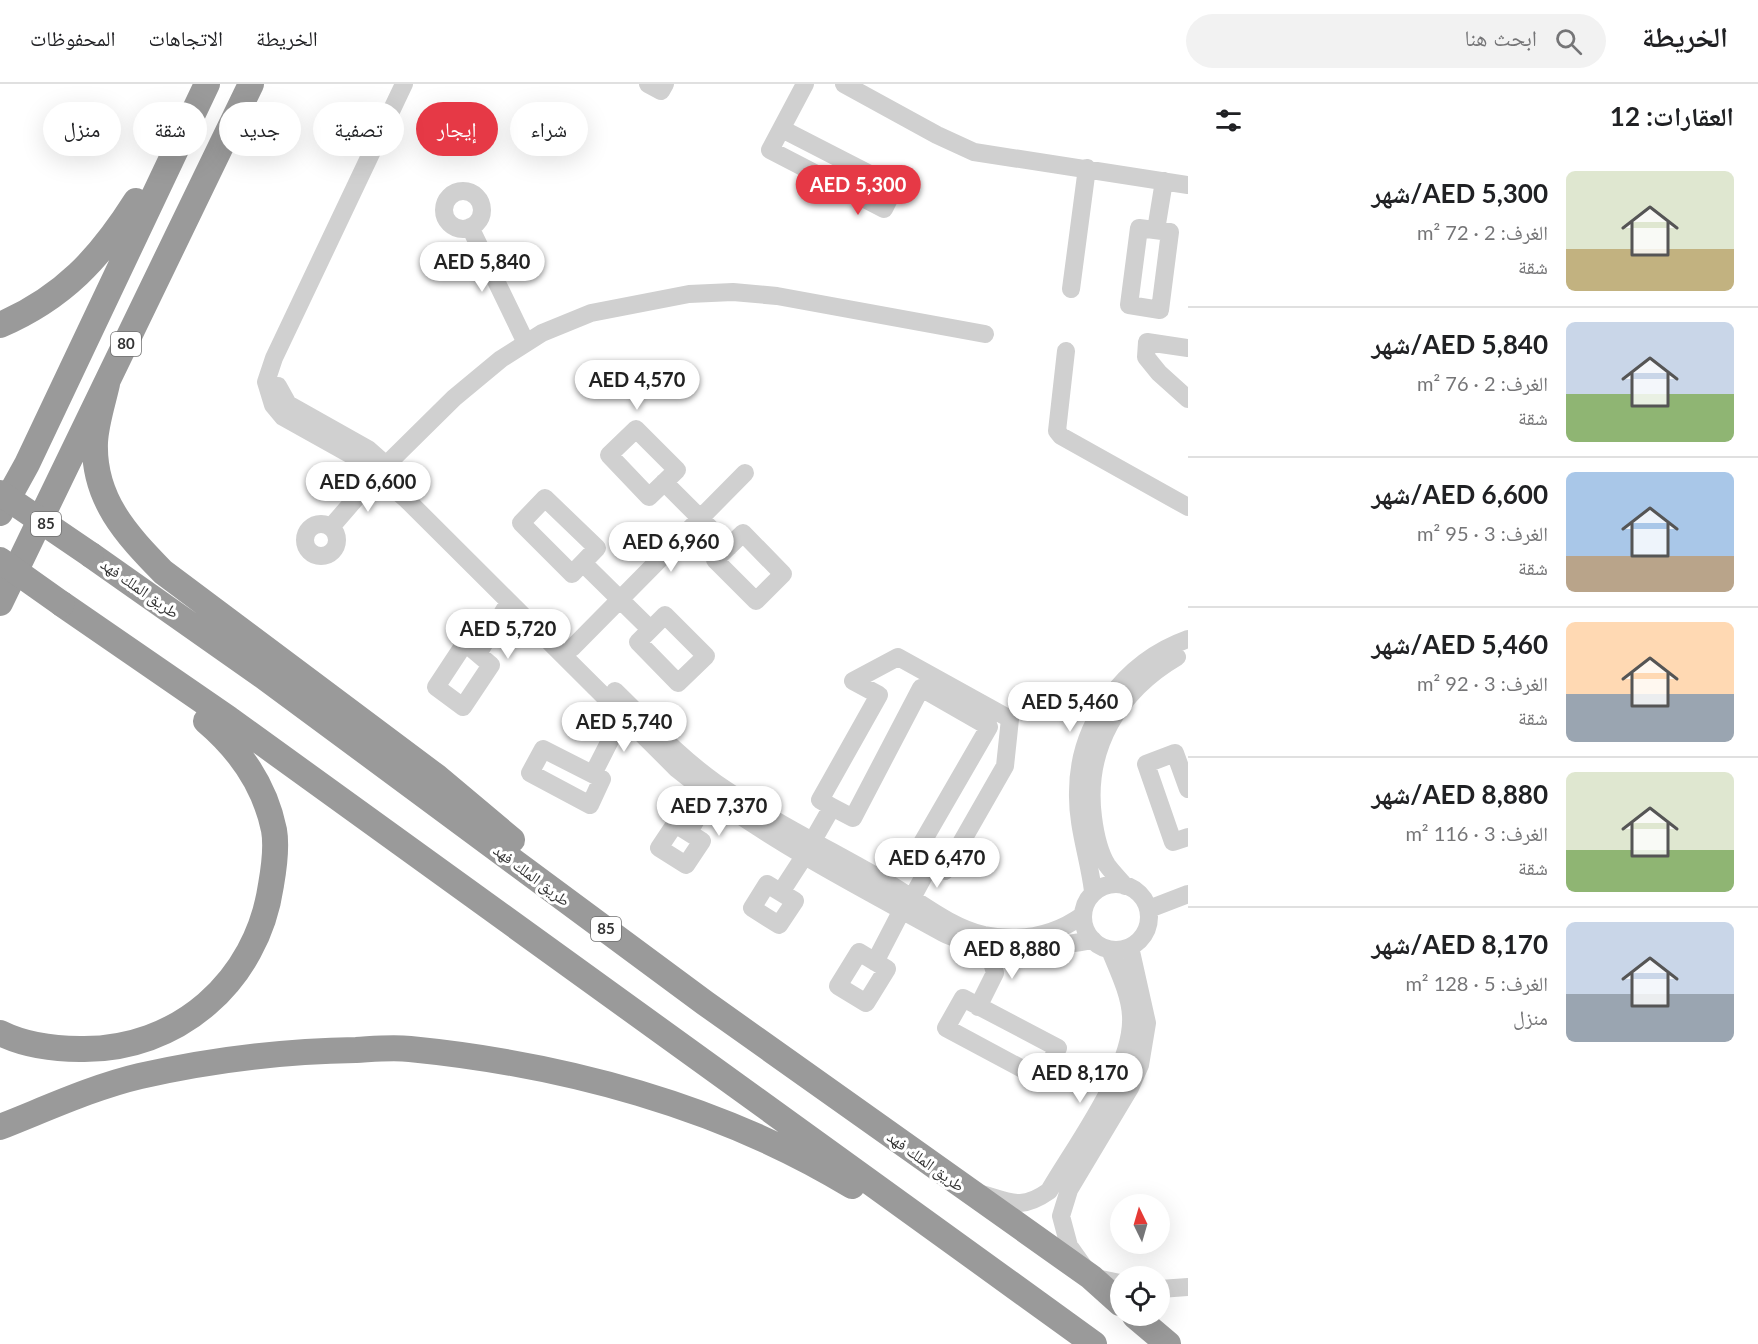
<!DOCTYPE html>
<html lang="ar">
<meta charset="utf-8">
<style>
body{margin:0;font-family:Lato,"Noto Naskh Arabic",sans-serif;background:#f2f2f2;color:#202124;direction:rtl;height:100vh;display:flex;flex-direction:column;font-size:22px;white-space:nowrap}
*{box-sizing:border-box;margin:0}
p{font-size:20px;color:#757577}
.icon{flex:none;width:33px;height:33px;fill:none;stroke:currentColor;stroke-width:2;stroke-linecap:round;stroke-linejoin:round}
.map{position:relative;flex:1;overflow:hidden;direction:ltr}
.side{display:flex;flex-direction:column;background:#fff;width:570px}
.side>*{flex:none}
.hud{position:absolute;left:18px;top:18px;width:570px;height:54px;direction:rtl;display:flex;gap:12px}
.needle{width:39px;rotate:355deg}
.buttons{position:absolute;left:1110px;top:1110px;display:grid;gap:12px}
.buttons a{display:grid;place-items:center;width:60px;height:60px;border-radius:50%;background:#fff;box-shadow:0 6px 24px #0002;font-size:30px}
.price{position:absolute;translate:-50% -51px;padding:0 14px;border-radius:21px;background:#fff;color:#222;font-size:20px;line-height:39px;filter:drop-shadow(0 2px 3px #0008)}
.price::after{content:'';position:absolute;left:50%;top:36px;width:18px;height:14px;margin-left:-9px;background:inherit;clip-path:polygon(0 0,100% 0,50% 100%)}
.price.on{background:#e63946;color:#fff}
ul{padding:0;list-style:none}
li{display:flex;align-items:center;gap:18px;height:150px;padding:0 24px}
li+li{border-top:2px solid #e0e0e0}
li span{display:grid;place-items:center;flex:none;width:168px;height:120px;border-radius:9px;color:#555}
li>.icon{margin-inline-start:auto}
span .icon{width:72px;height:72px;fill:#fffc;stroke-width:1}
li b{font-size:26px}
h2{display:flex;justify-content:space-between;align-items:center;height:72px;padding:0 24px;font-size:26px}
.tag{padding:0 21px;border-radius:27px;background:#fff;box-shadow:0 6px 24px #0002;font-size:21px;line-height:54px}
.tag.on{background:#e63946;color:#fff}
header{display:flex;align-items:center;gap:36px;box-sizing:border-box;height:84px;padding:0 30px;background:#fff;border-bottom:2px solid #e0e0e0}
header strong{font-size:28px}
nav{display:flex;gap:33px;margin-inline-start:auto;font-size:21px}
.search{width:420px;height:54px;background:#f2f2f2;display:flex;align-items:center;gap:15px;box-sizing:border-box;padding:0 21px;border-radius:33px;color:#757577;font-size:22px}
main{display:flex;flex:1;min-height:0}
.map>svg:first-child{display:block}
.lines{fill:none;stroke-linecap:round;stroke-linejoin:round}
.minor{stroke:#d0d0d0;stroke-width:18}
.highway{stroke:#9a9a9a;stroke-width:26}
.highway-bridge{stroke:#9a9a9a;stroke-width:26}
.labels{text-anchor:middle;stroke-width:6;stroke-linejoin:round;paint-order:stroke}
.shield{fill:#fff;stroke:#707070;stroke-width:1.5}
.shield-label{font-size:15px;font-weight:bold;fill:#333}
.street-label{font-size:16px;fill:#333;stroke:#fff}
</style>
<header>
<strong>الخريطة</strong>
<div class="search"><svg class="icon" aria-label="search" viewBox="0 0 24 24"><circle cx="10" cy="10" r="6"/><path d="M15 15l6 6"/></svg>ابحث هنا</div>
<nav><a>الخريطة</a><a>الاتجاهات</a><a>المحفوظات</a></nav>
</header>
<main>
<section class="side">
<h2>العقارات: 12<svg class="icon" aria-label="filters" viewBox="0 0 24 24"><path d="M4 7h16M4 17h16"/><circle cx="9" cy="7" r="2"/><circle cx="15" cy="17" r="2"/></svg></h2>
<ul>
<li><span style="background:linear-gradient(#dfe7d0 65%,#c2b280 0)"><svg class="icon" aria-label="home" viewBox="0 0 24 24"><path d="M3 11l9-7 9 7M6 9v11h12V9"/></svg></span><div><b>AED 5,300/شهر</b><p>الغرف: 2 · 72 m²</p><p>شقة</p></div></li>
<li><span style="background:linear-gradient(#c9d6e8 60%,#8fb573 0)"><svg class="icon" aria-label="home" viewBox="0 0 24 24"><path d="M3 11l9-7 9 7M6 9v11h12V9"/></svg></span><div><b>AED 5,840/شهر</b><p>الغرف: 2 · 76 m²</p><p>شقة</p></div></li>
<li><span style="background:linear-gradient(#a9c7e8 70%,#b9a48a 0)"><svg class="icon" aria-label="home" viewBox="0 0 24 24"><path d="M3 11l9-7 9 7M6 9v11h12V9"/></svg></span><div><b>AED 6,600/شهر</b><p>الغرف: 3 · 95 m²</p><p>شقة</p></div></li>
<li><span style="background:linear-gradient(#ffd9b3 60%,#9aa5b1 0)"><svg class="icon" aria-label="home" viewBox="0 0 24 24"><path d="M3 11l9-7 9 7M6 9v11h12V9"/></svg></span><div><b>AED 5,460/شهر</b><p>الغرف: 3 · 92 m²</p><p>شقة</p></div></li>
<li><span style="background:linear-gradient(#dfe7d0 65%,#8fb573 0)"><svg class="icon" aria-label="home" viewBox="0 0 24 24"><path d="M3 11l9-7 9 7M6 9v11h12V9"/></svg></span><div><b>AED 8,880/شهر</b><p>الغرف: 3 · 116 m²</p><p>شقة</p></div></li>
<li><span style="background:linear-gradient(#c9d6e8 60%,#9aa5b1 0)"><svg class="icon" aria-label="home" viewBox="0 0 24 24"><path d="M3 11l9-7 9 7M6 9v11h12V9"/></svg></span><div><b>AED 8,170/شهر</b><p>الغرف: 5 · 128 m²</p><p>منزل</p></div></li>
</ul>
</section>
<div class="map">
<svg width="1188" height="1260" viewBox="0 0 1188 1260">
<rect width="100%" height="100%" fill="#fff"/>
<g class="lines">
<path class="minor" d="M404,0L274,274L266,298L273,321L283,333L360,376L407,416L677,685C759,752 855,800 947,851C1005,874 1034,865 1093,856
M648,0L661,7L665,0
M844,0L937,51L974,68L1188,101
M782,45L895,103L884,125L770,66L805,0
M444 126a19 19 0 1 1 38 0a19 19 0 1 1-38 0Z
M470,143L526,259
M1139,144L1170,148L1160,226L1129,221Z
M1156,146L1164,97
M1071,205L1087,84
M1188,264L1147,258L1146,273L1159,289L1188,315
M1066,267L1057,347L1061,352L1188,423
M278,302L288,320L368,365L402,395
M636,345L677,386L649,413L609,371Z
M664,398L729,463
M545,414L597,464L572,490L521,439Z
M305 456a16 16 0 1 1 32 0a16 16 0 1 1-32 0Z
M331,443L377,390L454,314L501,275L542,249L591,229L689,210L733,208L777,212L985,250
M743,449L783,490L756,517L715,476Z
M583,479L650,545
M665,531L706,572L678,599L638,558Z
M465,559L491,581L463,623L436,603Z
M572,564L745,389
M478,570L509,518
M615,607C647,638 679,673 716,699C771,737 831,766 888,799C919,817 949,843 984,851C1020,858 1054,852 1083,831
M543,665L602,695L590,721L530,689Z
M593,690L623,631
M1188,705L1175,669L1146,680L1173,758L1188,753
M675,740L702,757L686,781L659,764Z
M689,748L710,711
M812,758L832,723L820,716L879,611L853,597L898,573L1010,635L1005,682L945,787L915,771L989,643L921,604L853,734L832,723
M1083 833a33 33 0 1 1 66 0a33 33 0 1 1-66 0Z
M767,800L795,817L779,841L752,824Z
M1125,802C1119,795 1112,788 1107,781C1098,766 1095,749 1093,733C1084,664 1119,607 1177,573
M1093,807C1089,774 1077,742 1078,708C1078,640 1124,578 1188,555
M781,808L805,771
M912,814L931,779
M1149,825L1188,810
M859,868L887,885L866,919L838,902Z
M875,878L902,826
M963,914L1058,964L1041,995L946,944Z
M978,923L995,889L988,864
M982,1110C1012,1119 1022,1126 1049,1107C1075,1062 1134,984 1131,932C1130,910 1118,886 1110,866
M1120,1199L1091,1193L1069,1162L1061,1132L1069,1106L1130,1004L1140,981L1147,939L1130,863
M1160,1205L1188,1203"/>
<path class="highway" d="M0,241C63,214 100,174 136,117
M107,300C103,318 96,339 95,358C93,415 126,450 163,488L437,693L512,756
M0,429L27,380L207,0
M91,471L263,592L705,919L1091,1193L1120,1219
M0,519L251,0
M62,520L229,635L1094,1260
M0,949C24,961 53,965 80,965C178,967 257,897 271,801C274,784 277,763 274,746C265,702 239,665 206,637
M0,1043C46,1025 93,1003 140,992C211,976 284,967 356,966C374,965 392,963 410,965C562,980 721,1022 852,1102
M1135,1232L1168,1260"/>
<path class="highway-bridge" d="M0,409L91,471
M0,476L62,520"/>
</g>
<g class="labels">
<g class="shield">
<rect x="111" y="248" width="30" height="24" rx="4.5"/>
<rect x="31" y="428" width="30" height="24" rx="4.5"/>
<rect x="591" y="833" width="30" height="24" rx="4.5"/>
</g>
<g class="shield-label">
<text x="126" y="265">80</text>
<text x="46" y="445">85</text>
<text x="606" y="850">85</text>
</g>
<g class="street-label">
<text transform="translate(140 504) rotate(35)" y="6">طريق الملك فهد</text>
<text transform="translate(532 791) rotate(37)" y="6">طريق الملك فهد</text>
<text transform="translate(926 1077) rotate(36)" y="6">طريق الملك فهد</text>
</g>
</g>
</svg>
<div class="buttons">
<a><svg class="needle" viewBox="-14 -14 28 28"><path d="M0-13l5 13h-10z" fill="#e53935"/><path d="M0 13l5-13h-10z" fill="#757577"/></svg></a>
<a><svg class="icon" aria-label="locate" viewBox="0 0 24 24"><circle cx="12" cy="12" r="6"/><path d="M12 2v4M12 18v4M2 12h4M18 12h4"/></svg></a>
</div>
<b class="price on" style="left:858px;top:132px">AED 5,300</b>
<b class="price" style="left:482px;top:209px">AED 5,840</b>
<b class="price" style="left:637px;top:327px">AED 4,570</b>
<b class="price" style="left:368px;top:429px">AED 6,600</b>
<b class="price" style="left:671px;top:489px">AED 6,960</b>
<b class="price" style="left:508px;top:576px">AED 5,720</b>
<b class="price" style="left:1070px;top:649px">AED 5,460</b>
<b class="price" style="left:624px;top:669px">AED 5,740</b>
<b class="price" style="left:719px;top:753px">AED 7,370</b>
<b class="price" style="left:937px;top:805px">AED 6,470</b>
<b class="price" style="left:1012px;top:896px">AED 8,880</b>
<b class="price" style="left:1080px;top:1020px">AED 8,170</b>
<div class="hud">
<a class="tag">شراء</a>
<a class="tag on">إيجار</a>
<a class="tag">تصفية</a>
<a class="tag">جديد</a>
<a class="tag">شقة</a>
<a class="tag">منزل</a>
</div>
</div>
</main>
